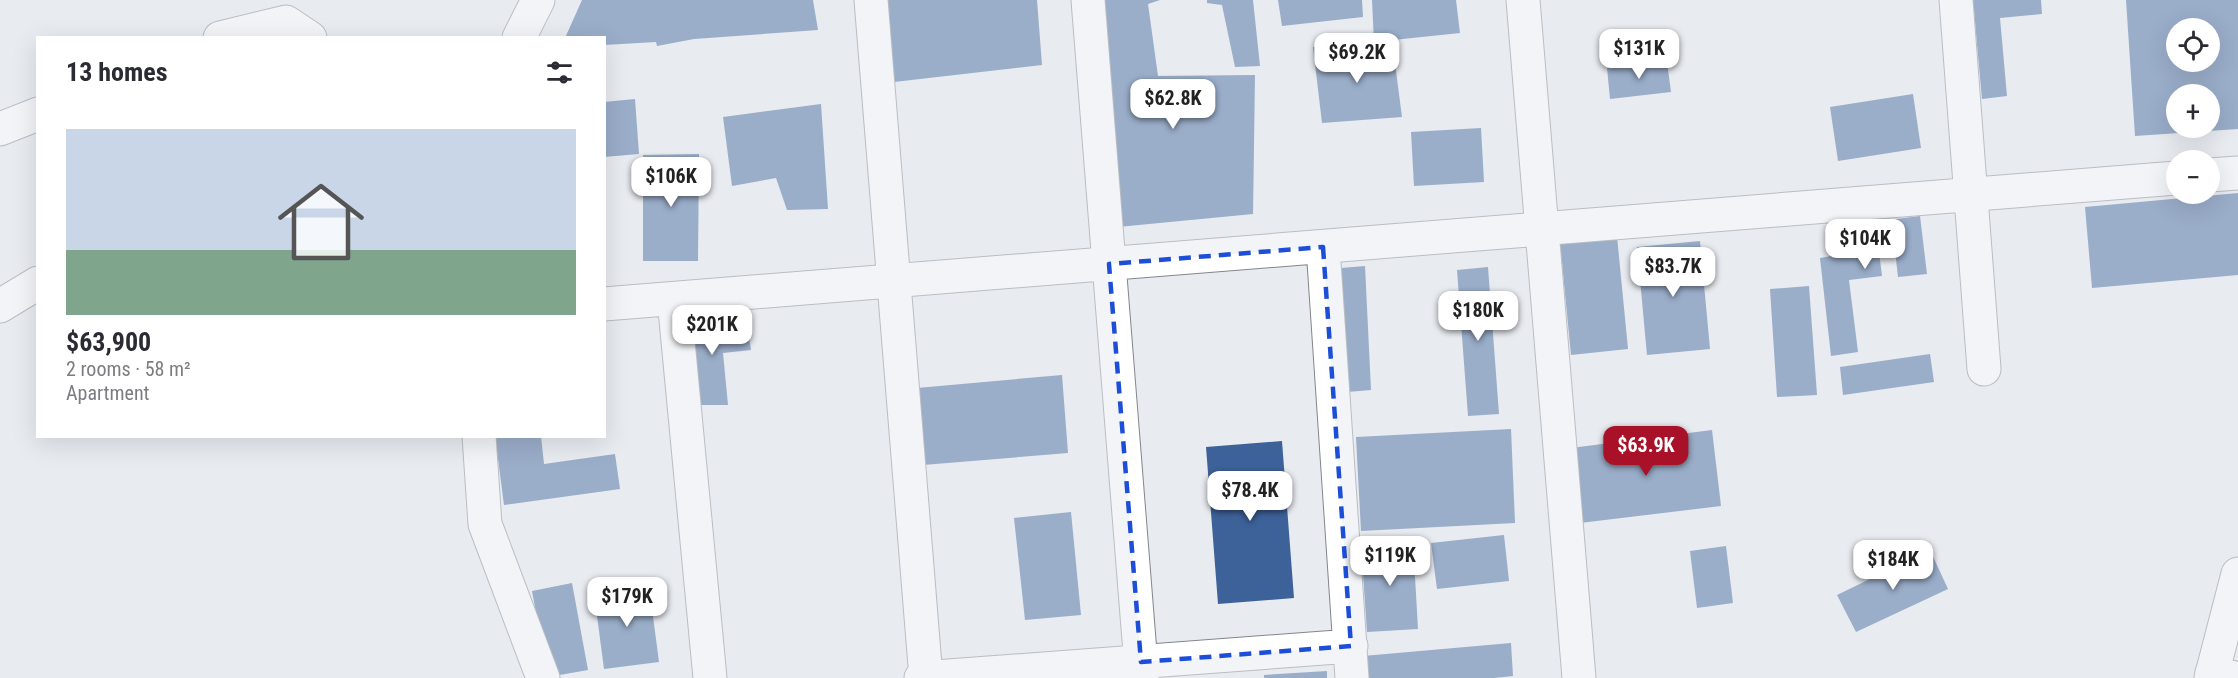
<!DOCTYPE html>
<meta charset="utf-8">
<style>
body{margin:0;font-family:"Roboto Condensed",sans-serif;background:#f2f2f3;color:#2b2b33;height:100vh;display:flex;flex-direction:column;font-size:22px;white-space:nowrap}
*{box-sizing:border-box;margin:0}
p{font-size:20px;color:#7c7c81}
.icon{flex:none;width:33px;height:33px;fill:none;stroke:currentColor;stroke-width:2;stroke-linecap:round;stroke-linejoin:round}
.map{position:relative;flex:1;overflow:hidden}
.details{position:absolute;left:36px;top:36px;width:570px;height:402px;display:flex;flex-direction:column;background:#fff;border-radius:0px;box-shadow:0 6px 24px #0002}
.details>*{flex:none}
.tools{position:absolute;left:2166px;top:18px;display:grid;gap:12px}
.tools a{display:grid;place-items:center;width:54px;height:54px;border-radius:50%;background:#fff;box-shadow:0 6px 24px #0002;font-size:30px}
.price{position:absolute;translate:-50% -51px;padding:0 14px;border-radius:12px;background:#fff;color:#222;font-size:20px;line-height:39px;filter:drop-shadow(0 2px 3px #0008)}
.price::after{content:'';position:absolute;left:50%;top:36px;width:18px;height:14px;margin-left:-9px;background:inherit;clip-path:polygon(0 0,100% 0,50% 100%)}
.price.active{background:#a81127;color:#fff}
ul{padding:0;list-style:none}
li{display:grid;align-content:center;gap:12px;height:318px;padding:0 30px}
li+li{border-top:2px solid #e1e1e2}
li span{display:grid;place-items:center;height:186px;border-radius:0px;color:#555}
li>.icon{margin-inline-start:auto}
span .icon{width:108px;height:108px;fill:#fffc;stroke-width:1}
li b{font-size:26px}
h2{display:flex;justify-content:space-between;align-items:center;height:72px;padding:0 30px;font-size:26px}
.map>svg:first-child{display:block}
.building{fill:#3d629a;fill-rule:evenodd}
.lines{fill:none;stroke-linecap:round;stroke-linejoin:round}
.minor-casing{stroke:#83868a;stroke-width:35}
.secondary-casing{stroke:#83868a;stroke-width:35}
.minor{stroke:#fff;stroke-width:33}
.secondary{stroke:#fff;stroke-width:33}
.marked{fill:none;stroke:#1d4ed8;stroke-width:4.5;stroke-dasharray:12 8;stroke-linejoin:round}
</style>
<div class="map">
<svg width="2238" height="678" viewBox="0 0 2238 678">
<rect width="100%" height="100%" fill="#e8ebf0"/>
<path class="building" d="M582,0H813L818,30L694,39L657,46L656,42L604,45V38H565Z
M887,0H1037L1042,65L894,82Z
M1098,0H1160L1148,4L1158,76L1255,75L1253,214L1118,227Z
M1207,0H1253L1260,66L1235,67L1222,5L1207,3Z
M1278,0H1362L1363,17L1282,26Z
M1372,0H1456L1460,33L1374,42Z
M1973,0H2041L2042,14L2000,18L2007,96L1982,99Z
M2126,0H2238V129L2135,136ZM2176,28H2210V62H2176ZM2176,94H2210V128H2176Z
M1313,47L1393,48L1402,117L1322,123Z
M1667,62L1671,92L1610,99L1607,68Z
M1913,94L1921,148L1838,161L1830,107Z
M635,99L639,154L604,157V102Z
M821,104L828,209L787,210L776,178L732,186L723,117Z
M1481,128L1484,182L1414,186L1411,132Z
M699,154L698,261H643V155Z
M2238,193V275L2092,288L2085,207Z
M1920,216L1927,274L1898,277L1894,242L1878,244L1882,276L1849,280L1858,352L1831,356L1820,258L1837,255L1833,227Z
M1617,236L1628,349L1571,355L1560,242Z
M1700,241L1710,349L1647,355L1637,247Z
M1365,266L1371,390L1347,392L1341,268Z
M1488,267L1499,414L1468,416L1457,270Z
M1809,286L1817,395L1777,397L1770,289Z
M746,318L751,350L723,353L728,405H697L677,324Z
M1930,354L1934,382L1843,395L1840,367Z
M1062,375L1068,453L923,465L917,388Z
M1511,429L1515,523L1361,531L1356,437Z
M1712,430L1721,506L1580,523L1571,448Z
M495,436H541L544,464L615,454L620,489L504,505Z
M1282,441L1294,598L1218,604L1206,447Z
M1071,512L1081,615L1025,620L1014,518Z
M1504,535L1509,581L1437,589L1431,543Z
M1413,542L1418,629L1367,632L1361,545Z
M1726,546L1733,603L1697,608L1690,551Z
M1930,550L1948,589L1856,632L1837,595Z
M572,583L588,670L548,677L532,591Z
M649,586L659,662L604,669L594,593Z
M1511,643L1513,676L1494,678H1365L1363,656Z
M1327,671V678H1264V675Z"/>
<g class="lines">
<g class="minor-casing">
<path id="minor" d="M871,0L926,678
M1088,0L1142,678
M1523,0L1579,678
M1956,0L1984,369
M220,38L286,22L310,38
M519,38L538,0
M0,129L38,114
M2210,175L2238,173
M1323,247L1352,678
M674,299L710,678
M604,304L2176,178
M0,306L38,283
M479,436L485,524L543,678
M2212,673L2235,678
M921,678L1351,646"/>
</g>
<g class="secondary-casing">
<path id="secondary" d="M2211,678L2238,574"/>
</g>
<use href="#minor" class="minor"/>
<use href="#secondary" class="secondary"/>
</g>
<path d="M0 0H2238V678H0ZM1323,247L1351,646L1141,662L1109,264Z" fill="#e8ebf0" fill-opacity=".55" fill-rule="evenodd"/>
<path class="marked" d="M1323,247L1351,646L1141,662L1109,264Z"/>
</svg>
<div class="tools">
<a><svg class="icon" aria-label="locate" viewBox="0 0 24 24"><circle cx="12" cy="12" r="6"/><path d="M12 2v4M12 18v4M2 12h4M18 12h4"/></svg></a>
<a>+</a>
<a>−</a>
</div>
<b class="price" style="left:1639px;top:80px">$131K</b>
<b class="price" style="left:1357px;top:84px">$69.2K</b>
<b class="price" style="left:1173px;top:130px">$62.8K</b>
<b class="price" style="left:671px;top:208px">$106K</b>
<b class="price" style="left:1865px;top:270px">$104K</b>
<b class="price" style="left:1673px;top:298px">$83.7K</b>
<b class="price" style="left:1478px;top:342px">$180K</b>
<b class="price" style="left:712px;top:356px">$201K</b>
<b class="price active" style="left:1646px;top:477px">$63.9K</b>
<b class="price" style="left:1250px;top:522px">$78.4K</b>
<b class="price" style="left:1390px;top:587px">$119K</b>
<b class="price" style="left:1893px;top:591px">$184K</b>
<b class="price" style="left:627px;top:628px">$179K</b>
<section class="details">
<h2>13 homes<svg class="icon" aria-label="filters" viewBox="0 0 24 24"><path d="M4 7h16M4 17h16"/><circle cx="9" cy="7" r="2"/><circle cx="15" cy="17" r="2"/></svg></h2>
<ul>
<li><span style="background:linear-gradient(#c9d6e8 65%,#7fa58c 0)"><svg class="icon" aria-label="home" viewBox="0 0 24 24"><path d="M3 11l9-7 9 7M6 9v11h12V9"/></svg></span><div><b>$63,900</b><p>2 rooms · 58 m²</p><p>Apartment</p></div></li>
</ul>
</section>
</div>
